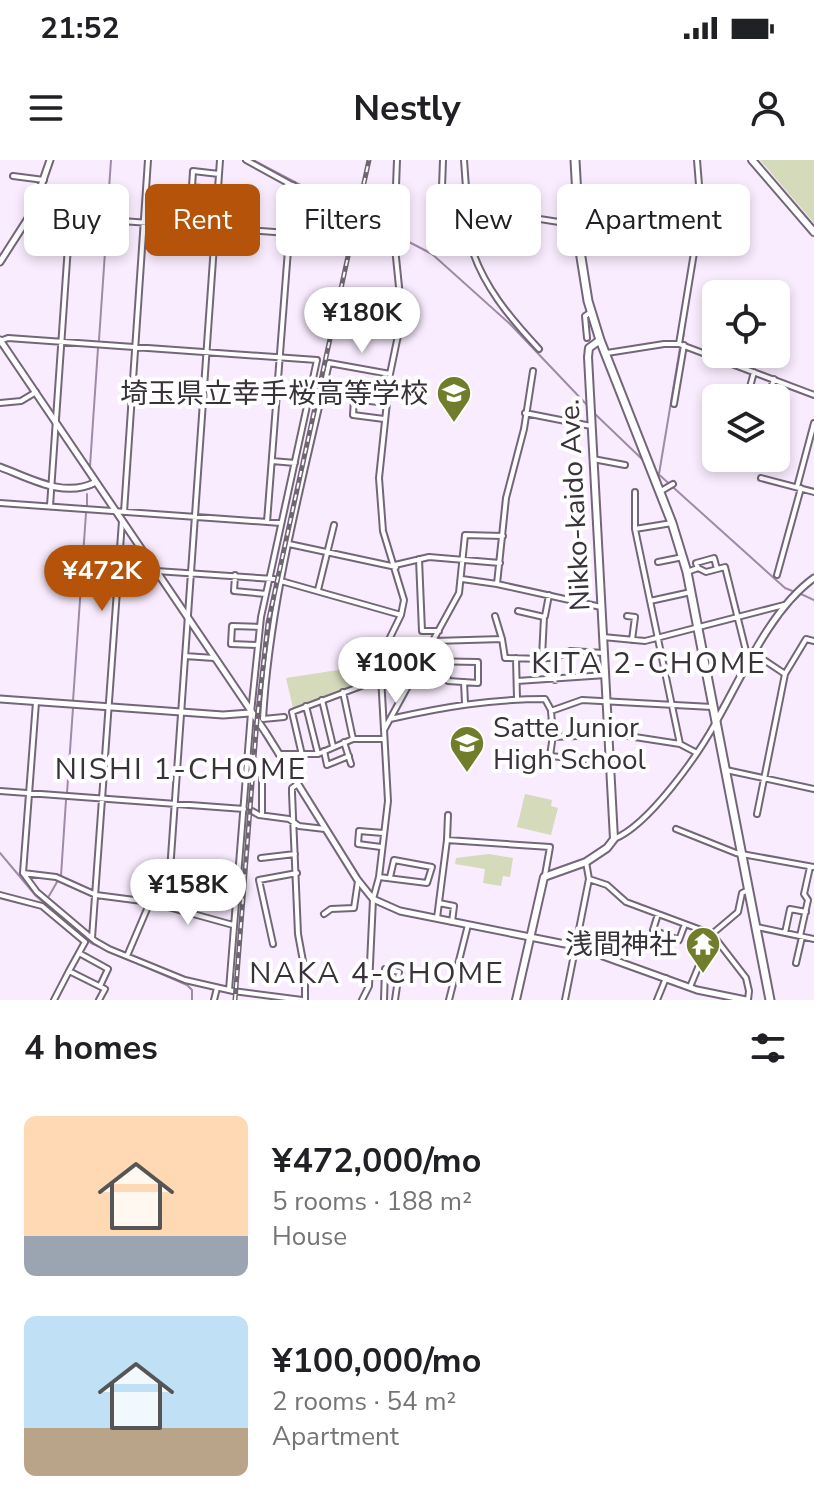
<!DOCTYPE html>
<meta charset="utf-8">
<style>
body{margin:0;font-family:"Nunito Sans","Noto Sans JP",sans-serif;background:#f2f2f2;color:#202124;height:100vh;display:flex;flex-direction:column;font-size:30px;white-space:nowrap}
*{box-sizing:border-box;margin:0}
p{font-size:26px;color:#757577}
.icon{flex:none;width:44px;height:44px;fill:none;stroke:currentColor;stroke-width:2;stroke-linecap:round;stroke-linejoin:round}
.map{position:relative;height:840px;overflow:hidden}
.panel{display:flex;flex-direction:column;background:#fff;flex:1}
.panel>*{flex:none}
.banner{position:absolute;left:24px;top:24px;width:766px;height:72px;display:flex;gap:16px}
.tools{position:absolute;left:702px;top:120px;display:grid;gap:16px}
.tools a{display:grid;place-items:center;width:88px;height:88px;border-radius:12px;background:#fff;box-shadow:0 4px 12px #0003;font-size:40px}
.price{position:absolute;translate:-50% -68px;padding:0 18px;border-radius:28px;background:#fff;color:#222;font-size:26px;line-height:52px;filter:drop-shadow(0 2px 4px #0008)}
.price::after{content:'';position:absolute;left:50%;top:48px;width:24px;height:18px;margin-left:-12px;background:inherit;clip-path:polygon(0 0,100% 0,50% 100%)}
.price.on{background:#b45309;color:#fff}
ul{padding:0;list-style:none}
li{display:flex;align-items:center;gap:24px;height:200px;padding:0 24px}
li span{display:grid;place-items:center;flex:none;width:224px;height:160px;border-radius:12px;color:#555}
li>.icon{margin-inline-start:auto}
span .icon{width:96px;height:96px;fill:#fffc;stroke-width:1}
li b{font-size:34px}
h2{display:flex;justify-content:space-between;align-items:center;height:96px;padding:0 24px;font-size:34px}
.chip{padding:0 28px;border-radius:12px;background:#fff;box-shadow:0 4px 12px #0003;font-size:28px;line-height:72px}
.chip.on{background:#b45309;color:#fff}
.status{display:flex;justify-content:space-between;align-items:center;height:56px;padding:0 40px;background:#fff;direction:ltr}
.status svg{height:22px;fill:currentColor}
header{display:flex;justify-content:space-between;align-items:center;height:104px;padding:0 24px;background:#fff;font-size:36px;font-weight:700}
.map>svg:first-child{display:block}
.green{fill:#d4daba}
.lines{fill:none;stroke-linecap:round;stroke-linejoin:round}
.stream{stroke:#9f8aa7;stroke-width:2}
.minor-casing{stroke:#746679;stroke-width:8}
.tertiary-casing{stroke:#746679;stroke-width:9}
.secondary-casing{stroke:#746679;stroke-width:10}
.primary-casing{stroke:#746679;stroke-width:10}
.trunk-casing{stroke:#746679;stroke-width:11}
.minor{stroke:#fff;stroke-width:4}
.tertiary{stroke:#fff;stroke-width:5}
.secondary{stroke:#fff;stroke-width:6}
.primary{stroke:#fff;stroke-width:6}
.trunk{stroke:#fff;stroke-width:7}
.rail-casing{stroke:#6f6672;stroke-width:5}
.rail{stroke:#fff;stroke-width:2;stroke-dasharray:6;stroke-linecap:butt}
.labels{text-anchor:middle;stroke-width:8;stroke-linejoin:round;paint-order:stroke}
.poi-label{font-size:28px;fill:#39323b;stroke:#fff;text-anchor:end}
.street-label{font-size:28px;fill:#39323b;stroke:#fff}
.neighbourhood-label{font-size:30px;letter-spacing:2px;fill:#39323b;stroke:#fff}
</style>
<div class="status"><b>21:52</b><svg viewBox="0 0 49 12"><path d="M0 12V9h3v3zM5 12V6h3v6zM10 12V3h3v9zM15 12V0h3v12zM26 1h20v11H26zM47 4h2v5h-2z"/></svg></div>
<header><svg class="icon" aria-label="menu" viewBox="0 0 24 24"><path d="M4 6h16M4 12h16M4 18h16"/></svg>Nestly<svg class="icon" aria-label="person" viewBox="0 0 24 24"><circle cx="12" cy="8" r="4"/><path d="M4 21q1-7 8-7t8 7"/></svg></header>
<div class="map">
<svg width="814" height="840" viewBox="0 0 814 840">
<rect width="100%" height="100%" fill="#f9ecfe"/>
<path class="green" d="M760,0H814V63Z
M377,504V517L293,548L286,518Z
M525,634L552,640L551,646L558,648L551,675L517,667Z
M489,694L513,698L510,717L503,716L501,726L483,723L485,709L455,704L456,698Z"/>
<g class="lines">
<path class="stream" d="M253,0L432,94L510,164L587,245
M107,58L111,0
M99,180L107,63
M682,182L684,173
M594,253L644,301
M90,306L98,188
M655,311L785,428L795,432
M659,314L680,188
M87,346V334
M801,434L814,440
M73,541L86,353
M67,633L73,548
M0,693L36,736L91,783L187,825L192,830V840
M61,716L66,640
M49,736L57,722"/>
<g class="minor-casing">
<path id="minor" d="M246,0L330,46
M443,0L441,55L502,53L578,65
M464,0L470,83C482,125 510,158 539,189
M13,16L44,20
M218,30L192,27L193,11L219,14
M32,52L39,55L288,73
M587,178L585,156L591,152
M0,181L8,178L317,200L261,457L251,553L229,830
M679,184L701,50L697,0
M607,193L664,184H679L814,235
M747,238L754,212
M768,238L774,219
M0,243L21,241L36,232
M674,244L684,185
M525,253L591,266
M384,259L353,255L354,239L386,243
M593,299L625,305
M272,301L295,303
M761,318L814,332
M797,327L814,263
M661,331L673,324
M635,332V369L680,584L697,593
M0,343L281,363
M50,346L70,57
M124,352L148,0
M267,362L293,25
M635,369L672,363
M289,384L396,407
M419,399L422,471H439
M658,402L683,397
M395,405L429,397L500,403
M698,408L706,412L725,407L746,491L751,496
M156,411L274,419L401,455
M687,412L698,408L696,403L714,398L717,409
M235,415L234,431L266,434
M777,415L801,328
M462,419L497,424L601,447
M497,424L506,338L524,269L533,211
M318,430L334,365
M650,441L691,432
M518,451L544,457L542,497
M495,456L502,479L505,498C524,498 554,502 570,491L604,493
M545,456L549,435
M627,456L635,457L632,480
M603,477L645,481L784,445
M434,481L502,479
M258,485L231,484L232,466L260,467
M755,494L785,514L806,479L814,481
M185,496L214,498
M555,496V520
M516,498L517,539
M423,501L478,502V523L448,521L445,501
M517,521L606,515
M464,522L465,543
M343,532L353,579
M322,540L333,586
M36,542L23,713L56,717L96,735L150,742L233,765
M306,546L318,594
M263,559C270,438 303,321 329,203L390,214
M263,559L284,557
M390,559C443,547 491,539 545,539L551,550
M384,570L459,433L465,375L503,376
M609,573L680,584
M553,577L577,576
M344,582L351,604
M324,591L327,605L349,596
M279,594H318L353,579H383
M302,595L292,552L380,519
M611,602L550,596L553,575L551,551L582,540L712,547
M726,610L814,629
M262,618V655
M298,624L292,628V633L298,774L305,812V840
M0,631L244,649
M252,651L259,655L289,659L299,666L325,669
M757,654L785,514
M676,669L736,693L814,707
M614,679C649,665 698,595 716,562
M447,680L448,655
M381,687L358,684L359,671L383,673
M261,698L295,694
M23,713L37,732L95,781L109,789L185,820L233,831L302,840
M379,717L427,723L432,707L394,700L390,717
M589,719L607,725L626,742L712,774L746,818L749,831L748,840
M0,735L42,746L85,782
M439,743L454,746L452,762
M324,754L331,749L354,748L358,721
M658,754L653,770L679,780L685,764
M437,758L447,680L550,687L545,715
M757,767L814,779
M785,773L790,749L806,752
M800,776L808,740L804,734L810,707
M92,778L122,361
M85,782L69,811L105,829L99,840
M273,784L259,720L297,713
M79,793L108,809L100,826
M127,796L150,742L170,711L220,0
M796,803L802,777
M690,827L712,774L738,752L742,733L748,730
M54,840L69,811
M214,840L217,828
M362,840L369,826L373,739L379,717L388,641L380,498L401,455L404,440L383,371L379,318L390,214L402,156L394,78L397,0
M384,840L385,809L399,812L395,840
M449,840L468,765
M565,840L589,719L586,702
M657,840L666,818"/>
</g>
<g class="tertiary-casing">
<path id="tertiary" d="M0,102L32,52L50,0
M0,180L266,573L357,719L373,739L400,751L575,786L697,830L746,840
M0,307C30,318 64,339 96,322
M0,539L223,555L250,553
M717,560C743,514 771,449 814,418"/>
</g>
<g class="secondary-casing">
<path id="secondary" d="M752,0L814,72"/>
</g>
<g class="primary-casing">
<path id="primary" d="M516,840L544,717L586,702L607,688L614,679L588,197L589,188L600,180"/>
</g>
<g class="trunk-casing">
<path id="trunk" d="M575,0L580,91L588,141L600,180L672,363L687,412L770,840"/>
</g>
<use href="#minor" class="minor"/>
<use href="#tertiary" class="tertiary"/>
<use href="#secondary" class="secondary"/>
<use href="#primary" class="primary"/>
<use href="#trunk" class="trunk"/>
<g class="rail-casing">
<path id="rail" d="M235,840L257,560L268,463L369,0"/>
</g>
<use href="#rail" class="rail"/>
</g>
<defs>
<g id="school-pin" transform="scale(1.8)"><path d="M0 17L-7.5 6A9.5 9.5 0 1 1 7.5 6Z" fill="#717d2a" stroke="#fff"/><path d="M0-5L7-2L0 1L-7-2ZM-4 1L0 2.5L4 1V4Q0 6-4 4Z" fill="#fff"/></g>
<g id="temple-pin" transform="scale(1.8)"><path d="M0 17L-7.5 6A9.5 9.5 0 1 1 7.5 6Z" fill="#717d2a" stroke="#fff"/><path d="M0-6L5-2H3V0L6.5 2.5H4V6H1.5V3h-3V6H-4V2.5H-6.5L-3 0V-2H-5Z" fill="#fff"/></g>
</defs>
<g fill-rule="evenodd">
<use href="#school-pin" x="454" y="233"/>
<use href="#school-pin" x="467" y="583"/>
<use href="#temple-pin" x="703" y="784"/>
</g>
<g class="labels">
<g class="poi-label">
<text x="428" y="243">埼玉県立幸手桜高等学校</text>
<text x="493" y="577" text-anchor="start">Satte Junior<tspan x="493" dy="32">High School</tspan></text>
<text x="677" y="794">浅間神社</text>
</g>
<g class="street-label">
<text transform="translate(574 345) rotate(-93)" y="10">Nikko-kaido Ave.</text>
</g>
<g class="neighbourhood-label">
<text x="649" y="513">KITA 2-CHOME</text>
<text x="181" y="619">NISHI 1-CHOME</text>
<text x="377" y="823">NAKA 4-CHOME</text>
</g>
</g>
</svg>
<div class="tools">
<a><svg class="icon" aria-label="locate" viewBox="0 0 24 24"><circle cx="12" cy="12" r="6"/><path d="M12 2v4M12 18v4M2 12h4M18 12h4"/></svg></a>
<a><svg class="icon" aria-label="layers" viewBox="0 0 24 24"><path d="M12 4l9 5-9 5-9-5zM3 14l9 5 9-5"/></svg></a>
</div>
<b class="price" style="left:362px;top:195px">¥180K</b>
<b class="price on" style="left:102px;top:453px">¥472K</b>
<b class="price" style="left:396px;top:545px">¥100K</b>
<b class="price" style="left:188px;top:767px">¥158K</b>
<div class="banner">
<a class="chip">Buy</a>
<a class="chip on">Rent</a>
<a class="chip">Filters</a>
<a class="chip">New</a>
<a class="chip">Apartment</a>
</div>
</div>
<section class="panel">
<h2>4 homes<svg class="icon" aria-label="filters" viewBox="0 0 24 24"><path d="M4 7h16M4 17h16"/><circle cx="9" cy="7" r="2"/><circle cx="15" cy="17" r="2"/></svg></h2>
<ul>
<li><span style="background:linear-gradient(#ffd9b3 75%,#9aa5b1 0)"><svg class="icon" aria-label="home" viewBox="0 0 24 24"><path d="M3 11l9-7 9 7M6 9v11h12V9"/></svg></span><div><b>¥472,000/mo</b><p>5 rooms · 188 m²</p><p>House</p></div></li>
<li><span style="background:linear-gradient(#bfe0f5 70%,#b9a48a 0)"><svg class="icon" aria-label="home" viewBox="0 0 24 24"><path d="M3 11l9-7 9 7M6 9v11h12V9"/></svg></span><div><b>¥100,000/mo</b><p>2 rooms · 54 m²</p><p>Apartment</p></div></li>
</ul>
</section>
